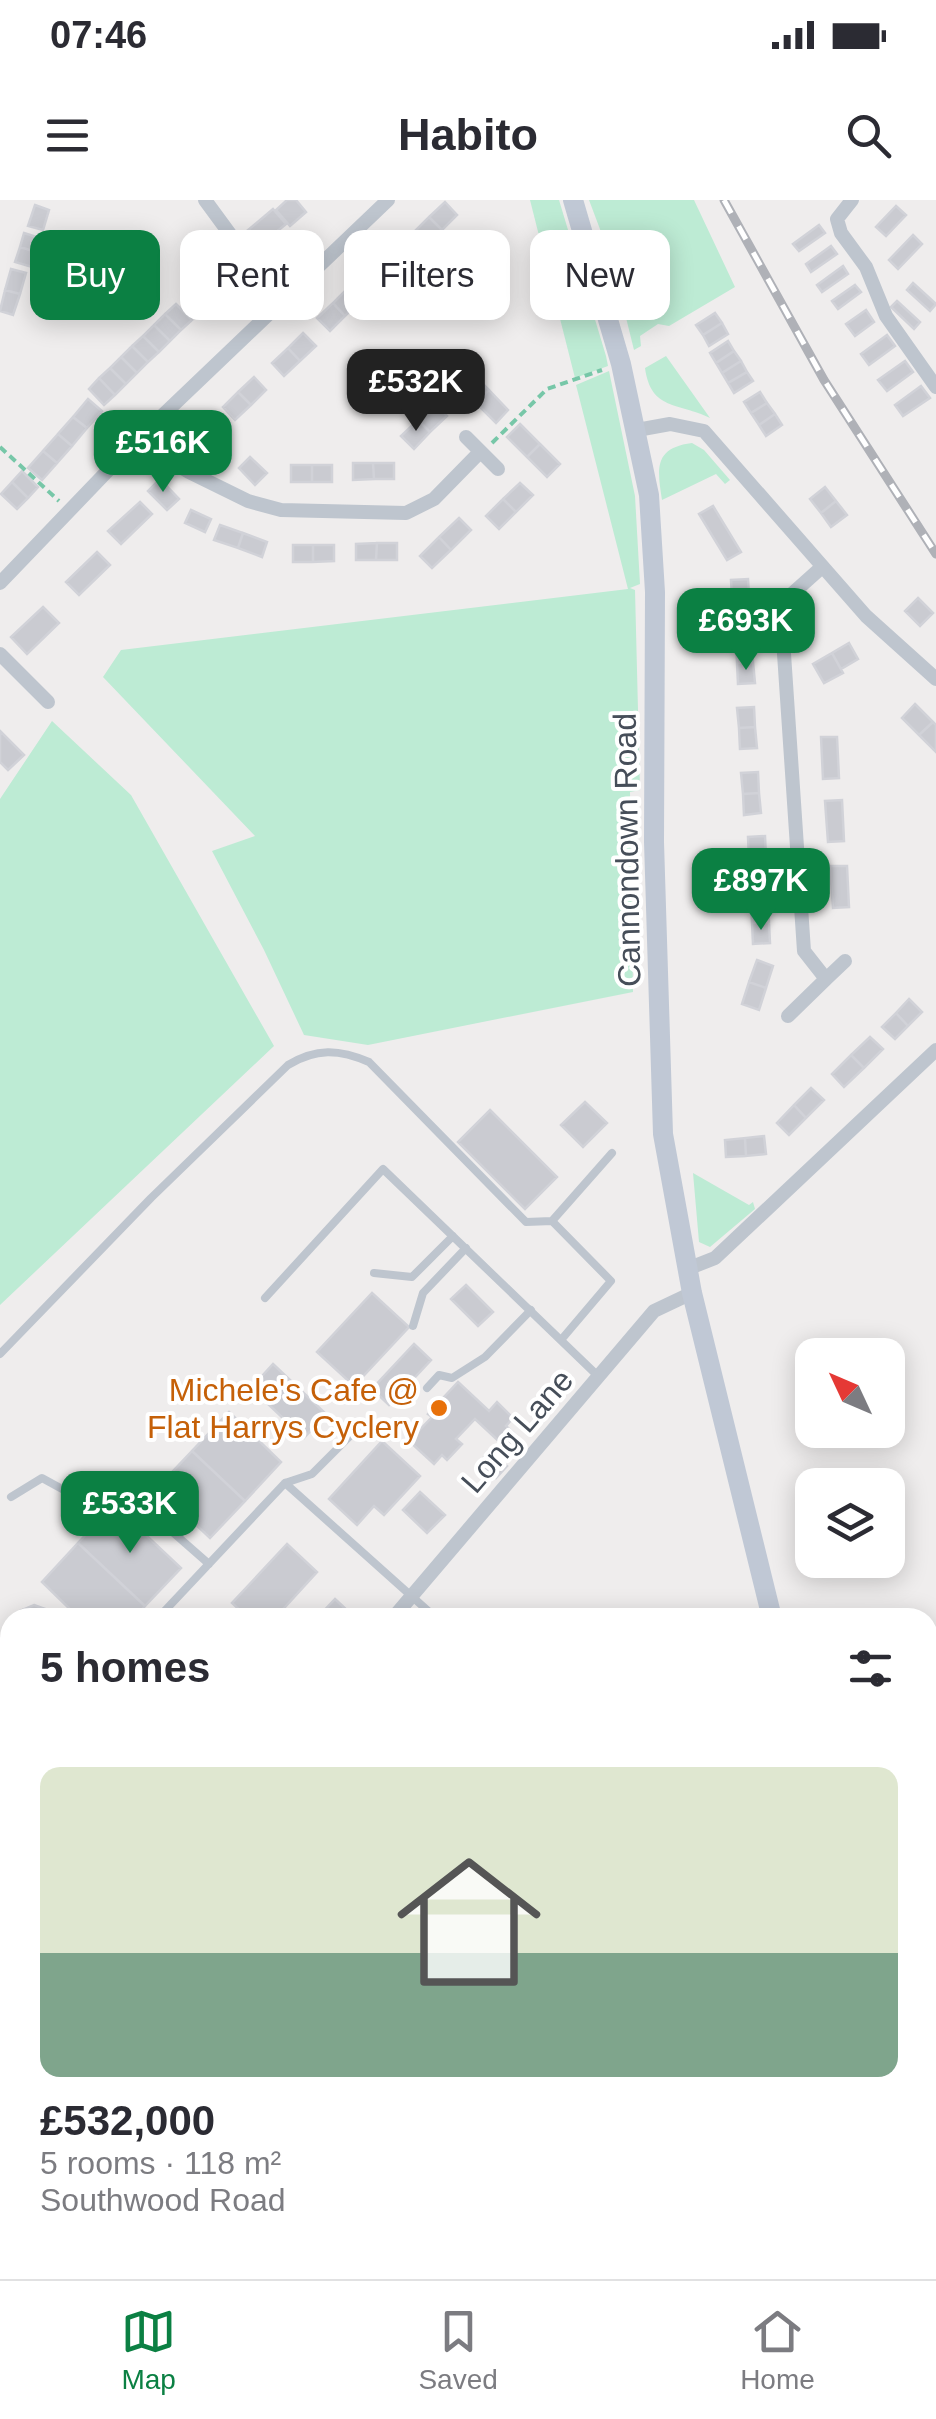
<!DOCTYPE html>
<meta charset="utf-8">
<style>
body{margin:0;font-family:Arial,sans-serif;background:#f7f7f7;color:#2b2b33;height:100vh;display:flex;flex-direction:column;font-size:38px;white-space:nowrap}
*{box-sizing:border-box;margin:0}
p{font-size:32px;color:#7c7c81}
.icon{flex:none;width:55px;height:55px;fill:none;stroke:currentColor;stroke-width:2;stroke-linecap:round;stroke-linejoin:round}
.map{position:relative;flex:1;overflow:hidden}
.panel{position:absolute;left:0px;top:1408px;width:938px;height:672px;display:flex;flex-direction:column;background:#fff;border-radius:30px 30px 0 0;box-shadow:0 5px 25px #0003}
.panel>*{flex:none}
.guide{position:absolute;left:30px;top:30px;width:878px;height:90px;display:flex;gap:20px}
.needle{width:65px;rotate:314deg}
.fabs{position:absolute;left:795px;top:1138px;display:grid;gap:20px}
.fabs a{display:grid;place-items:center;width:110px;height:110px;border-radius:20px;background:#fff;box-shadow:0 5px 25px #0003;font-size:50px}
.price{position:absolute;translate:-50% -85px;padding:0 22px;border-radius:20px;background:#0b8043;color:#fff;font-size:32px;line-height:65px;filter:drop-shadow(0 2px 5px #0008)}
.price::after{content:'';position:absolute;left:50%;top:60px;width:30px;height:22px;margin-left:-15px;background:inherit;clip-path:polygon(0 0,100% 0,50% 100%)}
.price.current{background:#222;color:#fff}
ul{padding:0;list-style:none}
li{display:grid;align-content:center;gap:20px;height:530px;padding:0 40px}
li span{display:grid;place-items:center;height:310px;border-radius:20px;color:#555}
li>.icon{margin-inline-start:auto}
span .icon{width:180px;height:180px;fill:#fffc;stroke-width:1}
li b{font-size:42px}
h2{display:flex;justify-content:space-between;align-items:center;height:120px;padding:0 40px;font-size:42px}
.pill{padding:0 35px;border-radius:20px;background:#fff;box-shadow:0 5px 25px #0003;font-size:35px;line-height:90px}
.pill.current{background:#0b8043;color:#fff}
.status{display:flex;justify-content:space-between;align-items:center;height:70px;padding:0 50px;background:#fff;direction:ltr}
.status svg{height:28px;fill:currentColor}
header{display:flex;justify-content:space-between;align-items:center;height:130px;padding:0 40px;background:#fff;font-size:45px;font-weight:600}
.dock{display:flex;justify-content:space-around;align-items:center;height:140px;border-top:2px solid #e1e1e2;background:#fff;font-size:28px;color:#7c7c81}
.dock a{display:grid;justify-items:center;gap:5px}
.dock .current{color:#0b8043}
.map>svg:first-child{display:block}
.green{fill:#bdebd4}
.building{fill:#cacbd1;stroke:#d1d2d8;stroke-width:2.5}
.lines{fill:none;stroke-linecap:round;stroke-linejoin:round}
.path{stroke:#77c7a8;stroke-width:4;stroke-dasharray:8 5;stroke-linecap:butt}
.lane{stroke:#bec5ce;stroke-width:8}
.street{stroke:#bec5ce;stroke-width:14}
.secondary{stroke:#c0c8d5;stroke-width:20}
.rail-casing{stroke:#afb1b7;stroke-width:9}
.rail{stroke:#fff;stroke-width:5;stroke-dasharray:15;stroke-linecap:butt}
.food-dot{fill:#e8710a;stroke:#fff;stroke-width:4}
.labels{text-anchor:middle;stroke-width:8;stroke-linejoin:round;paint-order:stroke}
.street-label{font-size:32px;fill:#464e59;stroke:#fff}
.food-label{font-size:32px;fill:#c56008;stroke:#fff;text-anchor:end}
</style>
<div class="status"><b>07:46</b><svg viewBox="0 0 49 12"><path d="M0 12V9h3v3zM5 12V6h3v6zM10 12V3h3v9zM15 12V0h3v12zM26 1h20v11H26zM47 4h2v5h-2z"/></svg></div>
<header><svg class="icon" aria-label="menu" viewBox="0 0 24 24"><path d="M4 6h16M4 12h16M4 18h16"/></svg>Habito<svg class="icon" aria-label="search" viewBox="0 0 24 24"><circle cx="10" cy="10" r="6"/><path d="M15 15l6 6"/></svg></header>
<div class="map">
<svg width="936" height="2079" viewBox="0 0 936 2079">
<rect width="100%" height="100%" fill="#efeded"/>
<path class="green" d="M530,0H559L606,156L608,166L575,178Z
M589,0H694L735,87L669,126L658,124L640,136L641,146L634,150L612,61Z
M666,156L710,218C678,202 651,211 645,168Z
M609,171L635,296L640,384L630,388L635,390L640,590L630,592L633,792L368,845L304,835L264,750L212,651L255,636L103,477L121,450L628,389L576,185Z
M692,243L704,250L730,280L725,284L716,274L662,300C657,268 654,248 692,243Z
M52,521L131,595L274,846L0,1105V599Z
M693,973L749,1005L753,1002L755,1009L710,1047L699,1042Z"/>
<path class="building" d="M287,0H296L306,12L290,26L276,10Z
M445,2L457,15L442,30L429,17Z
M35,5L49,10L43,30L28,26Z
M896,6L906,15L886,36L876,27Z
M273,9L286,24L259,46L247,31Z
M429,17L442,30L426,45L414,32Z
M819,25L825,33L799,51L793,44Z
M24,33L40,38L36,52L20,47Z
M913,35L922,44L898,69L889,60Z
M397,44L409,57L393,72L381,60Z
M831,46L837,54L811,72L806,64Z
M20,47L36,52L32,67L15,62Z
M194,60L210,61L209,84H193Z
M381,60L393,72L378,87L365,75Z
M843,66L848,74L822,92L817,85Z
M11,69L26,73L20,94L5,90Z
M913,83L936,104L930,111L907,90Z
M193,84H209L208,108L191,107Z
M855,85L861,92L838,109L832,101Z
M348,88L361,101L345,116L333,103Z
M5,90L20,94L13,115L0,111Z
M897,101L920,122L914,129L891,107Z
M333,103L345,116L330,131L317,118Z
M176,104L192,120L181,130L165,114Z
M866,110L874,122L855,136L846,124Z
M715,113L722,123L703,135L696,125Z
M165,114L181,130L170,141L154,125Z
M722,123L728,134L709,146L703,135Z
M154,125L170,141L159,152L143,136Z
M303,133L316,146L300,161L288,148Z
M887,135L895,146L869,165L861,154Z
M143,136L159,152L148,162L132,146Z
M728,141L734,151L716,163L710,153Z
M132,146L148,162L137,173L121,157Z
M288,148L300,161L284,176L272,163Z
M734,151L741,161L722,173L716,163Z
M121,157L137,173L126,184L110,168Z
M741,161L747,172L728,183L722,173Z
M905,161L913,172L887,191L878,180Z
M110,168L126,184L115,195L99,178Z
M469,170L489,190L476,203L456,183Z
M747,172L753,181L734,193L728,183Z
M254,177L266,190L251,205L238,192Z
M99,178L115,195L104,205L89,189Z
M921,186L930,198L903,216L895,205Z
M489,190L508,210L496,223L476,203Z
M238,192L251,205L235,220L223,207Z
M760,192L767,203L751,213L744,202Z
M88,199L102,211L87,228L73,217Z
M435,203L447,216L430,232L418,220Z
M767,203L775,214L759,225L751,213Z
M775,214L782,225L766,236L759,225Z
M213,216L225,228L204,247L193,236Z
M73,217L87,228L72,246L58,234Z
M418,220L430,232L414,249L401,236Z
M520,224L540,244L527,257L507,237Z
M58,234L72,246L57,263L43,251Z
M540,244L560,264L547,277L527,257Z
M43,251L57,263L42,280L28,268Z
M250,257L267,273L255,285L239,268Z
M353,263H373L374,279L353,280Z
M373,263H394V279H374Z
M291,265H312V282H291Z
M312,265H332V282H312Z
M22,271L38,287L28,298L12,282Z
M160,279L179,299L167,310L148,291Z
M12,282L28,298L17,309L1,294Z
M520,283L533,295L516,312L503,299Z
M825,287L836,301L821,313L810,299Z
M503,299L516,312L499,329L486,316Z
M836,301L847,315L831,327L821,313Z
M140,302L152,314L121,344L108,331Z
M713,306L741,352L727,360L699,314Z
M191,310L211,319L205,332L185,323Z
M459,318L471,330L451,350L439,337Z
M220,325L243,333L238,348L214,340Z
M243,333L267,342L262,357L238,348Z
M439,337L451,350L432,368L420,356Z
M377,343H397V360H376Z
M377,343L376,360H356V344Z
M293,345H313V362H293Z
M313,345H334V361L313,362Z
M97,352L110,365L79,395L66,382Z
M748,379L751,428L734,429L731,380Z
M918,398L933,413L920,426L905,411Z
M43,407L59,423L27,454L11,437Z
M752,442L753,462L737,463L736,443Z
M849,443L858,459L841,469L832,453Z
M832,453L843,473L824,483L813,464Z
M753,462L755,483L738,484L737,463Z
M915,504L933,522L919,535L902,518Z
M754,507L755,527L739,528L737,508Z
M933,522L936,525V552L919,535Z
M755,527L757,548L740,549L739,528Z
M0,531L24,555L8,570L0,562Z
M821,537H837L839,578L823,579Z
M758,572L759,593L743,594L741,573Z
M759,593L761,613L744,615L743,594Z
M842,600L844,641L828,642L825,601Z
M765,636L766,657L749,658L748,637Z
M766,657L767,678L750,679L749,658Z
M830,666H847L849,707L833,708Z
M768,702L769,722L752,723L751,703Z
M769,722L770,743L753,744L752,723Z
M757,760L773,766L766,788L749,782Z
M749,782L766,788L759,810L742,804Z
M909,799L922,812L908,826L896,813Z
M896,813L908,826L895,839L882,827Z
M870,837L883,849L864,868L851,855Z
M851,855L864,868L844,887L832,874Z
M811,888L824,900L806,918L794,905Z
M585,902L607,923L583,947L561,925Z
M794,905L806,918L789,935L777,923Z
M490,910L557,977L525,1009L458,942Z
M764,936L766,954L746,956L745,938Z
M745,938L746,956L726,957L725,940Z
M466,1085L493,1112L478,1126L451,1099Z
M372,1093L409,1127L354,1186L317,1152Z
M414,1144L431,1160L389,1205L372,1189Z
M273,1164L326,1214L304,1238L251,1188Z
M458,1182L489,1211L497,1202L513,1218L506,1226L517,1236L506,1248L475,1219L456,1239L462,1244L447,1260L442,1255L434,1264L409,1241L432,1217L428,1214Z
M229,1212L281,1262L245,1301L192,1251Z
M382,1241L420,1276L384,1315L374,1306L357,1325L329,1299Z
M490,1250L507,1266L496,1278L479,1263Z
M192,1251L245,1301L210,1338L157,1288Z
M420,1292L445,1315L427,1333L403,1310Z
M114,1305L181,1368L145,1406L78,1343Z
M78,1343L145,1406L134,1418H79L42,1382Z
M287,1344L317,1372L275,1418H248L232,1403Z
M335,1399L351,1414L348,1418H317Z
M34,1405L48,1410L52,1418H18L20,1411Z
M3,1436L10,1439V1473L5,1476L0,1474V1438Z"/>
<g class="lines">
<path class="path" d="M492,243L547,189L602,170
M0,247L59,301
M0,1683L10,1694"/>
<path class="lane" d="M374,1073L412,1077L453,1036
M265,1098L383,969L599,1177
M413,1126L423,1093L466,1048
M561,1140L611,1081L552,1021L612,953
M0,1154L151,998L288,865C316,848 339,849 369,862L526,1022L552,1021
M427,1188L439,1175L452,1178L485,1157L531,1110
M285,1283L312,1274L353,1233
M11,1297L42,1278L84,1301L136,1300L209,1364
M158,1418L285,1283L436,1418
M0,1516L10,1524"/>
<path class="street" d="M205,0L260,75L283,98
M852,0L837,19L841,33L866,67L886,116L936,187
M637,230L670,224L704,231L866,416L936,479
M142,235L166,258L189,272L248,301L281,310L406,313L434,299L480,252
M466,237L498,269
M0,383L142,235L388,0
M0,454L48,502
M826,779L845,761
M788,816L826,779L804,751L782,424L793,393L822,367
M687,1069L715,1058L936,850
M393,1418L654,1111L692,1093
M0,1804L10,1795"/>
<path class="secondary" d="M573,0L621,164L649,295L655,392L654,642L663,934L692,1093L772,1418
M928,1797L936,1810"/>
<g class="rail-casing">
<path id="rail" d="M724,0L824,180L936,354"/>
</g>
<use href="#rail" class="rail"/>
</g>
<circle class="food-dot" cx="439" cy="1208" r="10"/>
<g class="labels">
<g class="street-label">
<text transform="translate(627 650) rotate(-91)" y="11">Cannondown Road</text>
<text transform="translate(517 1231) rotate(-49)" y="11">Long Lane</text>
</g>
<g class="food-label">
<text x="419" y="1201">Michele's Cafe @<tspan x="419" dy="37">Flat Harrys Cyclery</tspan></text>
</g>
</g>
</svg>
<div class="fabs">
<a><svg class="needle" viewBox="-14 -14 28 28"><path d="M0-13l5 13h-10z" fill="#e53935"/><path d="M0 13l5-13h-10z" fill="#7c7c81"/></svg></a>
<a><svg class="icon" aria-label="layers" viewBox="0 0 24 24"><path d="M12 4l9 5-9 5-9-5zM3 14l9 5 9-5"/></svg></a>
</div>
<b class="price current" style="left:416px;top:234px">£532K</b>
<b class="price" style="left:163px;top:295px">£516K</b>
<b class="price" style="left:746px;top:473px">£693K</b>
<b class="price" style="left:761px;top:733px">£897K</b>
<b class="price" style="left:130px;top:1356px">£533K</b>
<div class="guide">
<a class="pill current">Buy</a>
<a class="pill">Rent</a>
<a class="pill">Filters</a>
<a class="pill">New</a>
</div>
<section class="panel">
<h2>5 homes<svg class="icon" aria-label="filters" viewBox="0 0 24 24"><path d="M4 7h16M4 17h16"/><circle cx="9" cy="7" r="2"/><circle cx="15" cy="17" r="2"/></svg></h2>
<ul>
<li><span style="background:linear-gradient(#dfe7d0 60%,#7fa58c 0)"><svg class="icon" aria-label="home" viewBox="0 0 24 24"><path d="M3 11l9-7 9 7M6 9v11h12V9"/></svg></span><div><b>£532,000</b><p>5 rooms · 118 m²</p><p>Southwood Road</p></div></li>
</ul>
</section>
</div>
<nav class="dock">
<a class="current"><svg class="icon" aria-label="map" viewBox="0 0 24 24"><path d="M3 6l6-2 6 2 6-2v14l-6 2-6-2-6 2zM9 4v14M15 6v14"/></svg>Map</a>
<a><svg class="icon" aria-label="saved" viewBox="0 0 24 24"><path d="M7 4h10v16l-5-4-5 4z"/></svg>Saved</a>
<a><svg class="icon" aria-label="home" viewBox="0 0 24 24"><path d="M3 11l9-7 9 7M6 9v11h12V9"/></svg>Home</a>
</nav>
